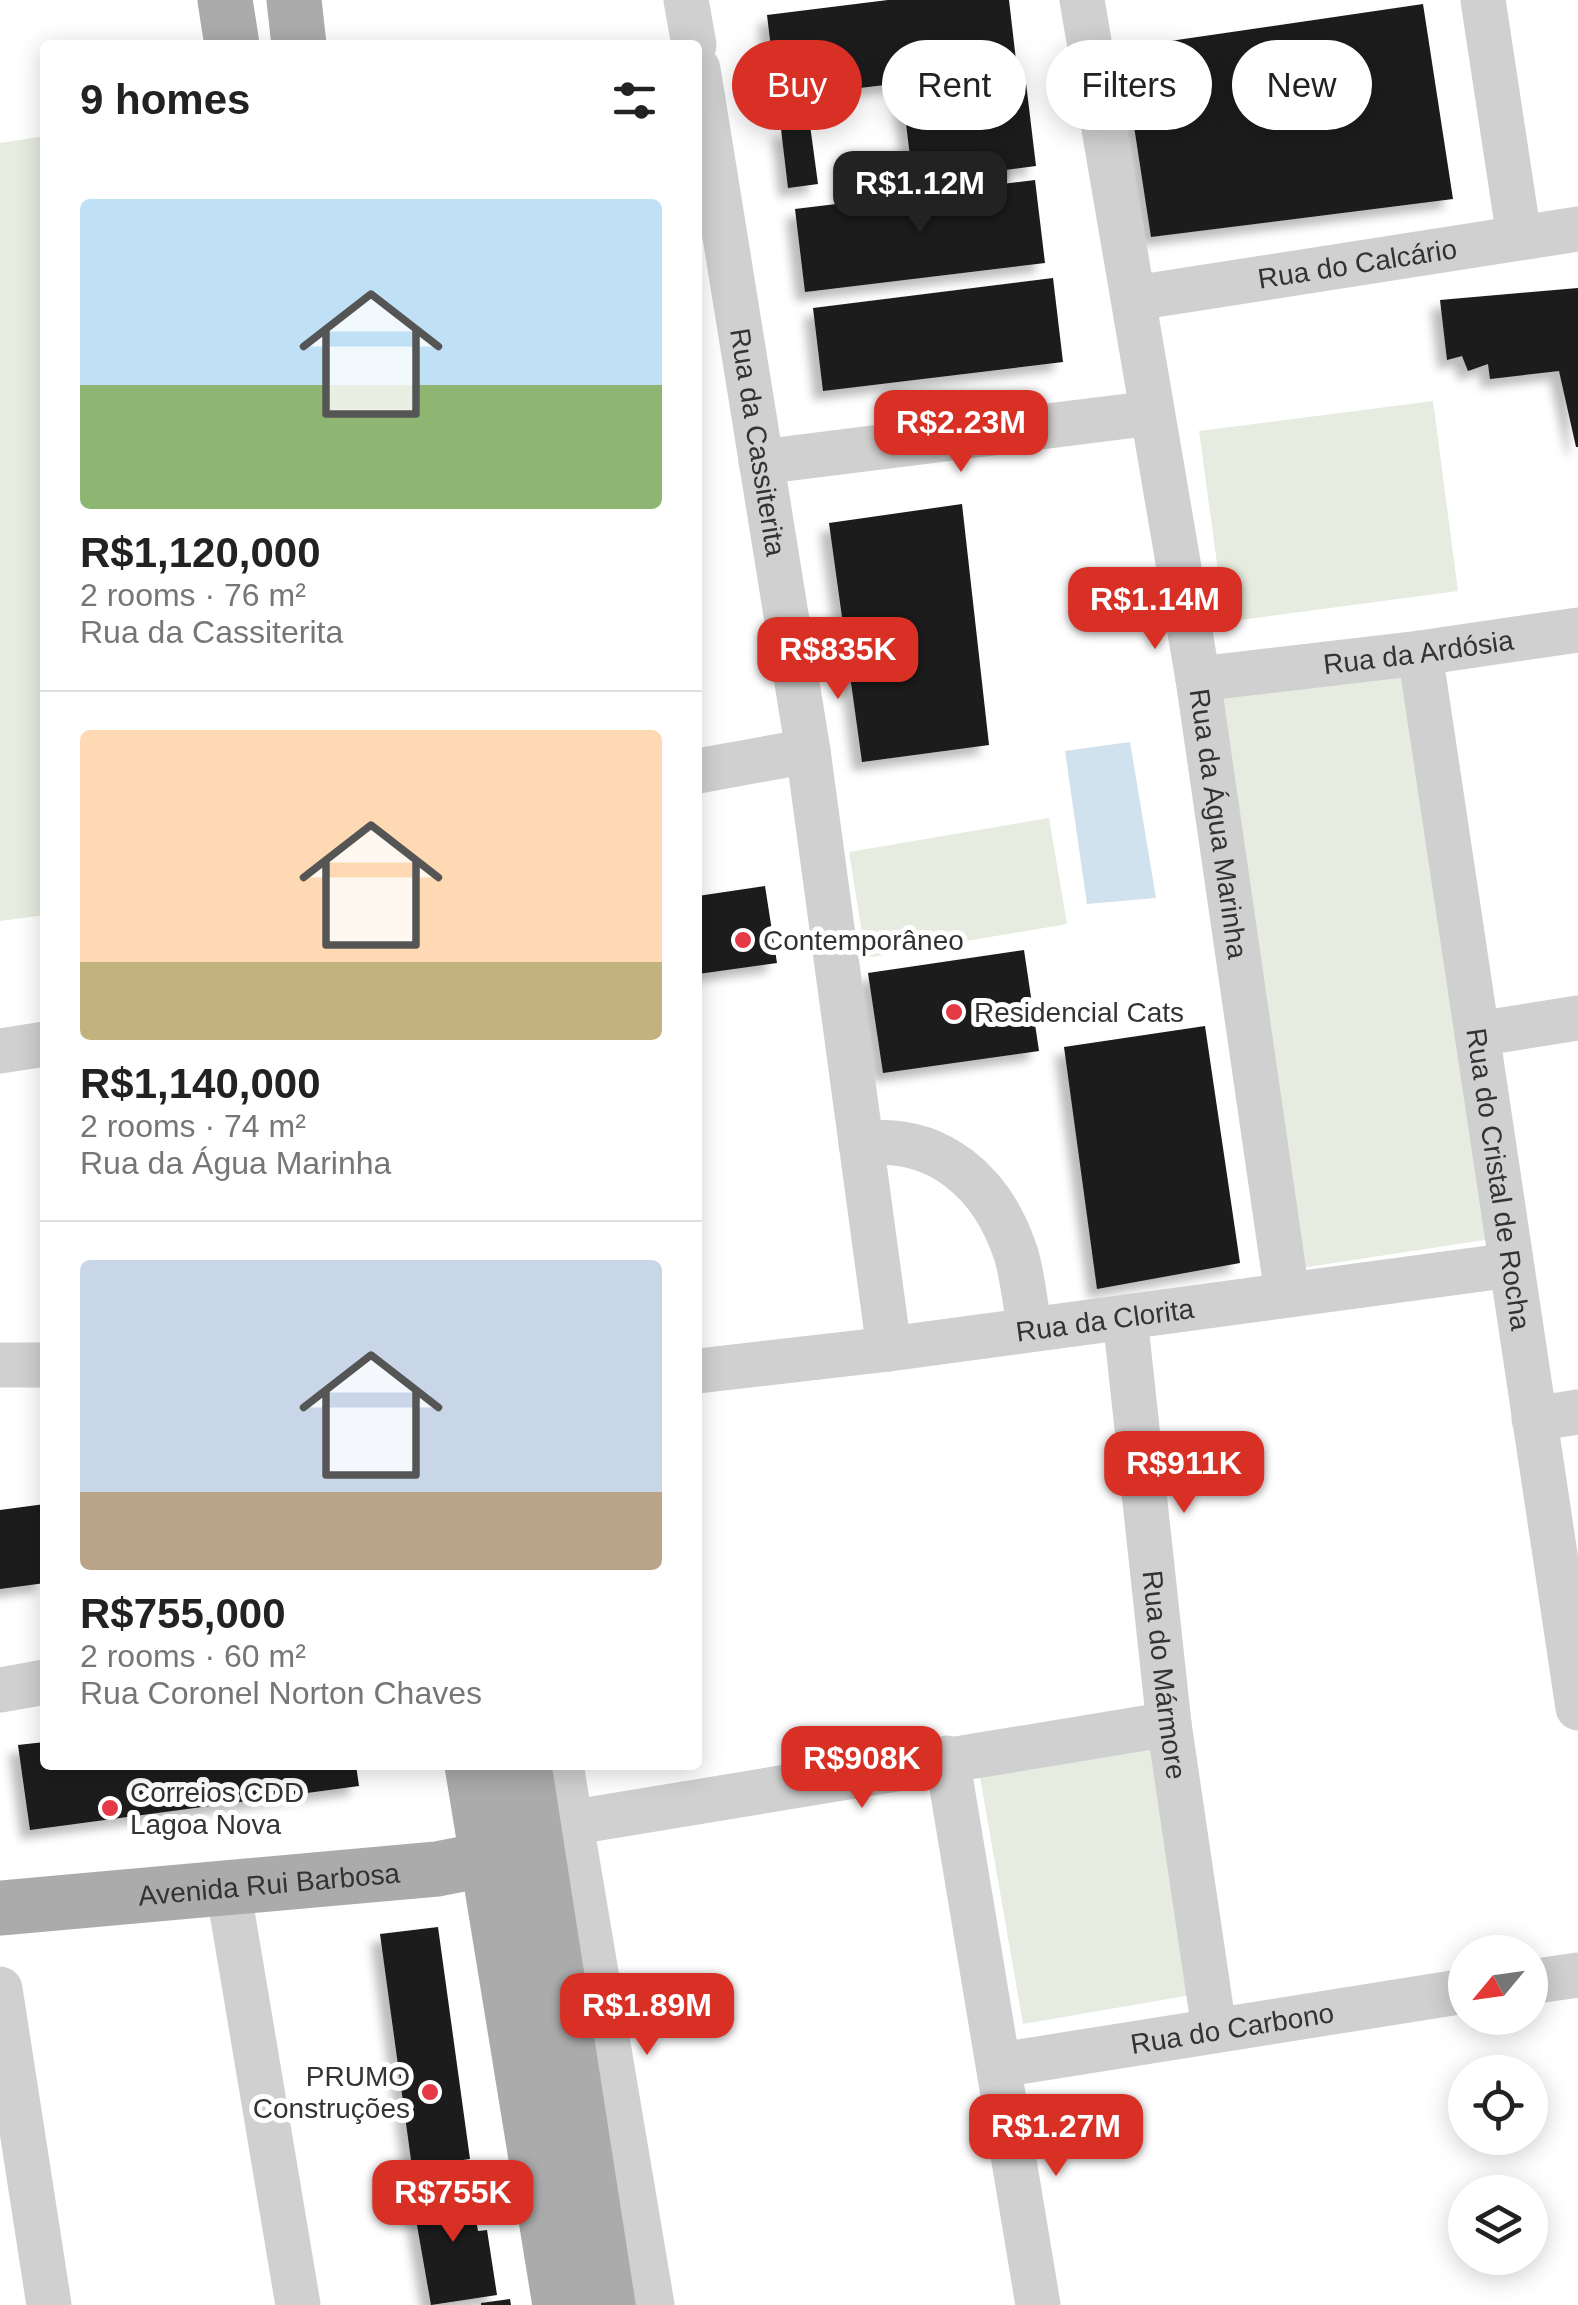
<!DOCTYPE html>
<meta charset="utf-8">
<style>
body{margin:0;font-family:Helvetica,sans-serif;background:#f2f2f2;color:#222;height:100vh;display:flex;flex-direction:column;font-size:38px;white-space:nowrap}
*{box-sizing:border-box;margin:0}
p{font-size:32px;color:#767676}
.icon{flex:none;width:55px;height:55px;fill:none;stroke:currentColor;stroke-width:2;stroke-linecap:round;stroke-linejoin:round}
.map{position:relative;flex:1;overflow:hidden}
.sheet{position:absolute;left:40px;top:40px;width:662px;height:1730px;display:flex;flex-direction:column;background:#fff;border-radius:10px;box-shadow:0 5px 25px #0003}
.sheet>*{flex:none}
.top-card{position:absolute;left:732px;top:40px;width:695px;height:90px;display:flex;gap:20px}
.needle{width:65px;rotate:241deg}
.controls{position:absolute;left:1448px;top:1935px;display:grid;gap:20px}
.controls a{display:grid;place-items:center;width:100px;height:100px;border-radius:50%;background:#fff;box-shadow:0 5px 25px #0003;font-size:50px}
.price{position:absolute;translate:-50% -85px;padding:0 22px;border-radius:20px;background:#d93025;color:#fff;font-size:32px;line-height:65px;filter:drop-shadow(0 2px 5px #0008)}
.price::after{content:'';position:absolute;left:50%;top:60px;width:30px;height:22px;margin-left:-15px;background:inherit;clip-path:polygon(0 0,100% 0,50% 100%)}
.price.on{background:#222;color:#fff}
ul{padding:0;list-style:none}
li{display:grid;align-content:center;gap:20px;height:530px;padding:0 40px}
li+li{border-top:2px solid #e0e0e0}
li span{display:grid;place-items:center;height:310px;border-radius:10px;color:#555}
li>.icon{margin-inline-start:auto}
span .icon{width:180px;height:180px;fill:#fffc;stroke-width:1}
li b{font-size:42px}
h2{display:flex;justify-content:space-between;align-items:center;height:120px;padding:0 40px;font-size:42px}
.pill{padding:0 35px;border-radius:45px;background:#fff;box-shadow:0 5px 25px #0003;font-size:35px;line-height:90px}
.pill.on{background:#d93025;color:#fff}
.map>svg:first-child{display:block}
.green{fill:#e6ecdf}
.water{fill:#cfe2ee}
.building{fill:#1a1a1a;filter:url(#shadow)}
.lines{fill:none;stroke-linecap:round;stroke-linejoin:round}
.minor{stroke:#d0d0d0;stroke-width:45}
.major{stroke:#ababab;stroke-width:55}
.poi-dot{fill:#e63946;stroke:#fff;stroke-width:4}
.labels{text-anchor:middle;stroke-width:10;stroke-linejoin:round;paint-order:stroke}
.street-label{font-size:28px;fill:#333;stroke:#fff}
.poi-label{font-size:28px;fill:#333;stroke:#fff;text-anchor:start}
</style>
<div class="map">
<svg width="1578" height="2305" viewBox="0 0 1578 2305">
<defs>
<filter id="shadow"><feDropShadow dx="-9" dy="9" stdDeviation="5" flood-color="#0004"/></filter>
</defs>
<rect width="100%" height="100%" fill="#fff"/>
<path class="green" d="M45,136V915L0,921V143Z
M1433,401L1458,591L1225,622L1199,431Z
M1409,668L1491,1239L1301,1268L1220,694Z
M1049,818L1067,924L866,958L849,852Z
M1155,1747L1197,1994L1023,2024L980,1777Z"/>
<path class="water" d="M1130,742L1156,898L1087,904L1065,751Z"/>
<path class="building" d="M888,0H1009L1017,69L777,98L767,15Z
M1423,4L1453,199L1151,237L1122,48Z
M1026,83L1036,166L913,182L903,98Z
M810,125L818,184L788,188L781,129Z
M1035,180L1045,263L805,292L795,209Z
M1053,278L1063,362L823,391L813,308Z
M1578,288V447H1576L1559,371L1490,379L1488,364L1468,371L1462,356L1447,360L1440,300Z
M962,504L989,745L862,762L829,523Z
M765,886L777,963L698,974V896Z
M1024,950L1039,1051L883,1073L868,973Z
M1205,1026L1240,1263L1097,1289L1064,1047Z
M45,1504V1583L0,1589V1510Z
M45,1742V1765H356L359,1786L30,1830L18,1745Z
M438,1927L470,2159L412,2167L380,1934Z
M469,2182L478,2231L487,2230L497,2295L431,2305L411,2191Z
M510,2299L511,2305H481V2303Z"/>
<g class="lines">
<g class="minor">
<path d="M686,0L694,45"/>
<path id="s1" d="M1082,0L1198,679L1287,1294"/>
<path d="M1483,0L1519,237"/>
<path id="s2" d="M698,69L808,751L889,1349"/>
<path id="s3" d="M1135,298L1578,229"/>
<path d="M761,462L1152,413"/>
<path id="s4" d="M1420,653L1578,1708"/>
<path id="s5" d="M1198,679L1420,653L1578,630"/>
<path d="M698,771L808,751"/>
<path d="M1477,1034L1578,1018"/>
<path d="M0,1051L45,1044"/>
<path d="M861,1144C938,1133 993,1183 1016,1254C1023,1277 1025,1305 1030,1329"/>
<path id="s6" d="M1125,1317L1169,1724L1214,2029"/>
<path d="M0,1365H45"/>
<path id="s7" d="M698,1371L889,1349L1511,1265"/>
<path d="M1534,1419L1578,1412"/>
<path d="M0,1690L45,1682"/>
<path d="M947,1758L1038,2305"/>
<path d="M561,1765L652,2305"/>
<path d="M535,1841L569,1823L1169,1724"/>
<path d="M228,1888L298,2305"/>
<path d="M1530,1982L1578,1975"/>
<path d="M0,1989L49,2305"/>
<path id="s8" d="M1000,2065L1465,1991"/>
</g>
<g class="major">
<path d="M225,0L232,45"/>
<path d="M294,0L299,45"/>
<path d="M472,1765L560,2305"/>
<path d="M524,1765L608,2305"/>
<path id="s9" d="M0,1908L437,1869L488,1859L523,1846"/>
</g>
</g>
<g class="poi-dot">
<circle cx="743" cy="940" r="10"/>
<circle cx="954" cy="1012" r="10"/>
<circle cx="110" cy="1808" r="10"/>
<circle cx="430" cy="2092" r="10"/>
</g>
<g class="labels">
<g class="street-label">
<text dy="10" stroke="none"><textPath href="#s3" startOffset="225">Rua do Calcário</textPath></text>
<text dy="10" stroke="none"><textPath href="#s2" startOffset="378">Rua da Cassiterita</textPath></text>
<text dy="10" stroke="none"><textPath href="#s5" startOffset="222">Rua da Ardósia</textPath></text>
<text dy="10" stroke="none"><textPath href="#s1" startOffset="835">Rua da Água Marinha</textPath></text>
<text dy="10" stroke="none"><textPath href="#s4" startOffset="532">Rua do Cristal de Rocha</textPath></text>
<text dy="10" stroke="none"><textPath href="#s7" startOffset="410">Rua da Clorita</textPath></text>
<text dy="10" stroke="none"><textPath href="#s6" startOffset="360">Rua do Mármore</textPath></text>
<text dy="10" stroke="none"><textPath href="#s9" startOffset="270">Avenida Rui Barbosa</textPath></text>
<text dy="10" stroke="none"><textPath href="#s8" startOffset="235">Rua do Carbono</textPath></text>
</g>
<g class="poi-label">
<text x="763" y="950">Contemporâneo</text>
<text x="974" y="1022">Residencial Cats</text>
<text x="130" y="1802">Correios CDD<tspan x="130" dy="32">Lagoa Nova</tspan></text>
<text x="410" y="2086" text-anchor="end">PRUMO<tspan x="410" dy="32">Construções</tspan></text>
</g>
</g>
</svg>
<div class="controls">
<a><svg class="needle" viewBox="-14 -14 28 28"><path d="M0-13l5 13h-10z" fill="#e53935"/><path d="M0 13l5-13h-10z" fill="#767676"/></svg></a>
<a><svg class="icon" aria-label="locate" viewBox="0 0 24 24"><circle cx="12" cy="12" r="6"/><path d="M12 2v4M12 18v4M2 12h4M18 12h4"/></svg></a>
<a><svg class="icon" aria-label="layers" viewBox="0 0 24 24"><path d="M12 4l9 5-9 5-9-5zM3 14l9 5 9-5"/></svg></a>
</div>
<b class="price on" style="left:920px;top:236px">R$1.12M</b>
<b class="price" style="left:961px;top:475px">R$2.23M</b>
<b class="price" style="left:1155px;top:652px">R$1.14M</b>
<b class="price" style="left:838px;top:702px">R$835K</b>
<b class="price" style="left:1184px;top:1516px">R$911K</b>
<b class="price" style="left:862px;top:1811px">R$908K</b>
<b class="price" style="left:647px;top:2058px">R$1.89M</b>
<b class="price" style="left:1056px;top:2179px">R$1.27M</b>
<b class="price" style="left:453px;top:2245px">R$755K</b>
<div class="top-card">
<a class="pill on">Buy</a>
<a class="pill">Rent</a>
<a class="pill">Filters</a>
<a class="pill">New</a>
</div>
<section class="sheet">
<h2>9 homes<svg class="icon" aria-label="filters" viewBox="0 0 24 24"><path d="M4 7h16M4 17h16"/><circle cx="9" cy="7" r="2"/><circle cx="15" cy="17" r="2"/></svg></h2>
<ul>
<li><span style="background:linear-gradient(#bfe0f5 60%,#8fb573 0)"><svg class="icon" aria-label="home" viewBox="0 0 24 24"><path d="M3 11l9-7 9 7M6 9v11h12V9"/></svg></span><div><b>R$1,120,000</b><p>2 rooms · 76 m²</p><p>Rua da Cassiterita</p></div></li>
<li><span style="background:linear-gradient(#ffd9b3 75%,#c2b280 0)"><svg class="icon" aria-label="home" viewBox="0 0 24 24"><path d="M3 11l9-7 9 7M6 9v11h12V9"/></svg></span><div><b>R$1,140,000</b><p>2 rooms · 74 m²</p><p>Rua da Água Marinha</p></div></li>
<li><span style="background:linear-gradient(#c9d6e8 75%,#b9a48a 0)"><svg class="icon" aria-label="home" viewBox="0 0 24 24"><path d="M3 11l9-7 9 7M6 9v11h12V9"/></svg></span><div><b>R$755,000</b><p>2 rooms · 60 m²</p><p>Rua Coronel Norton Chaves</p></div></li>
</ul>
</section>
</div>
